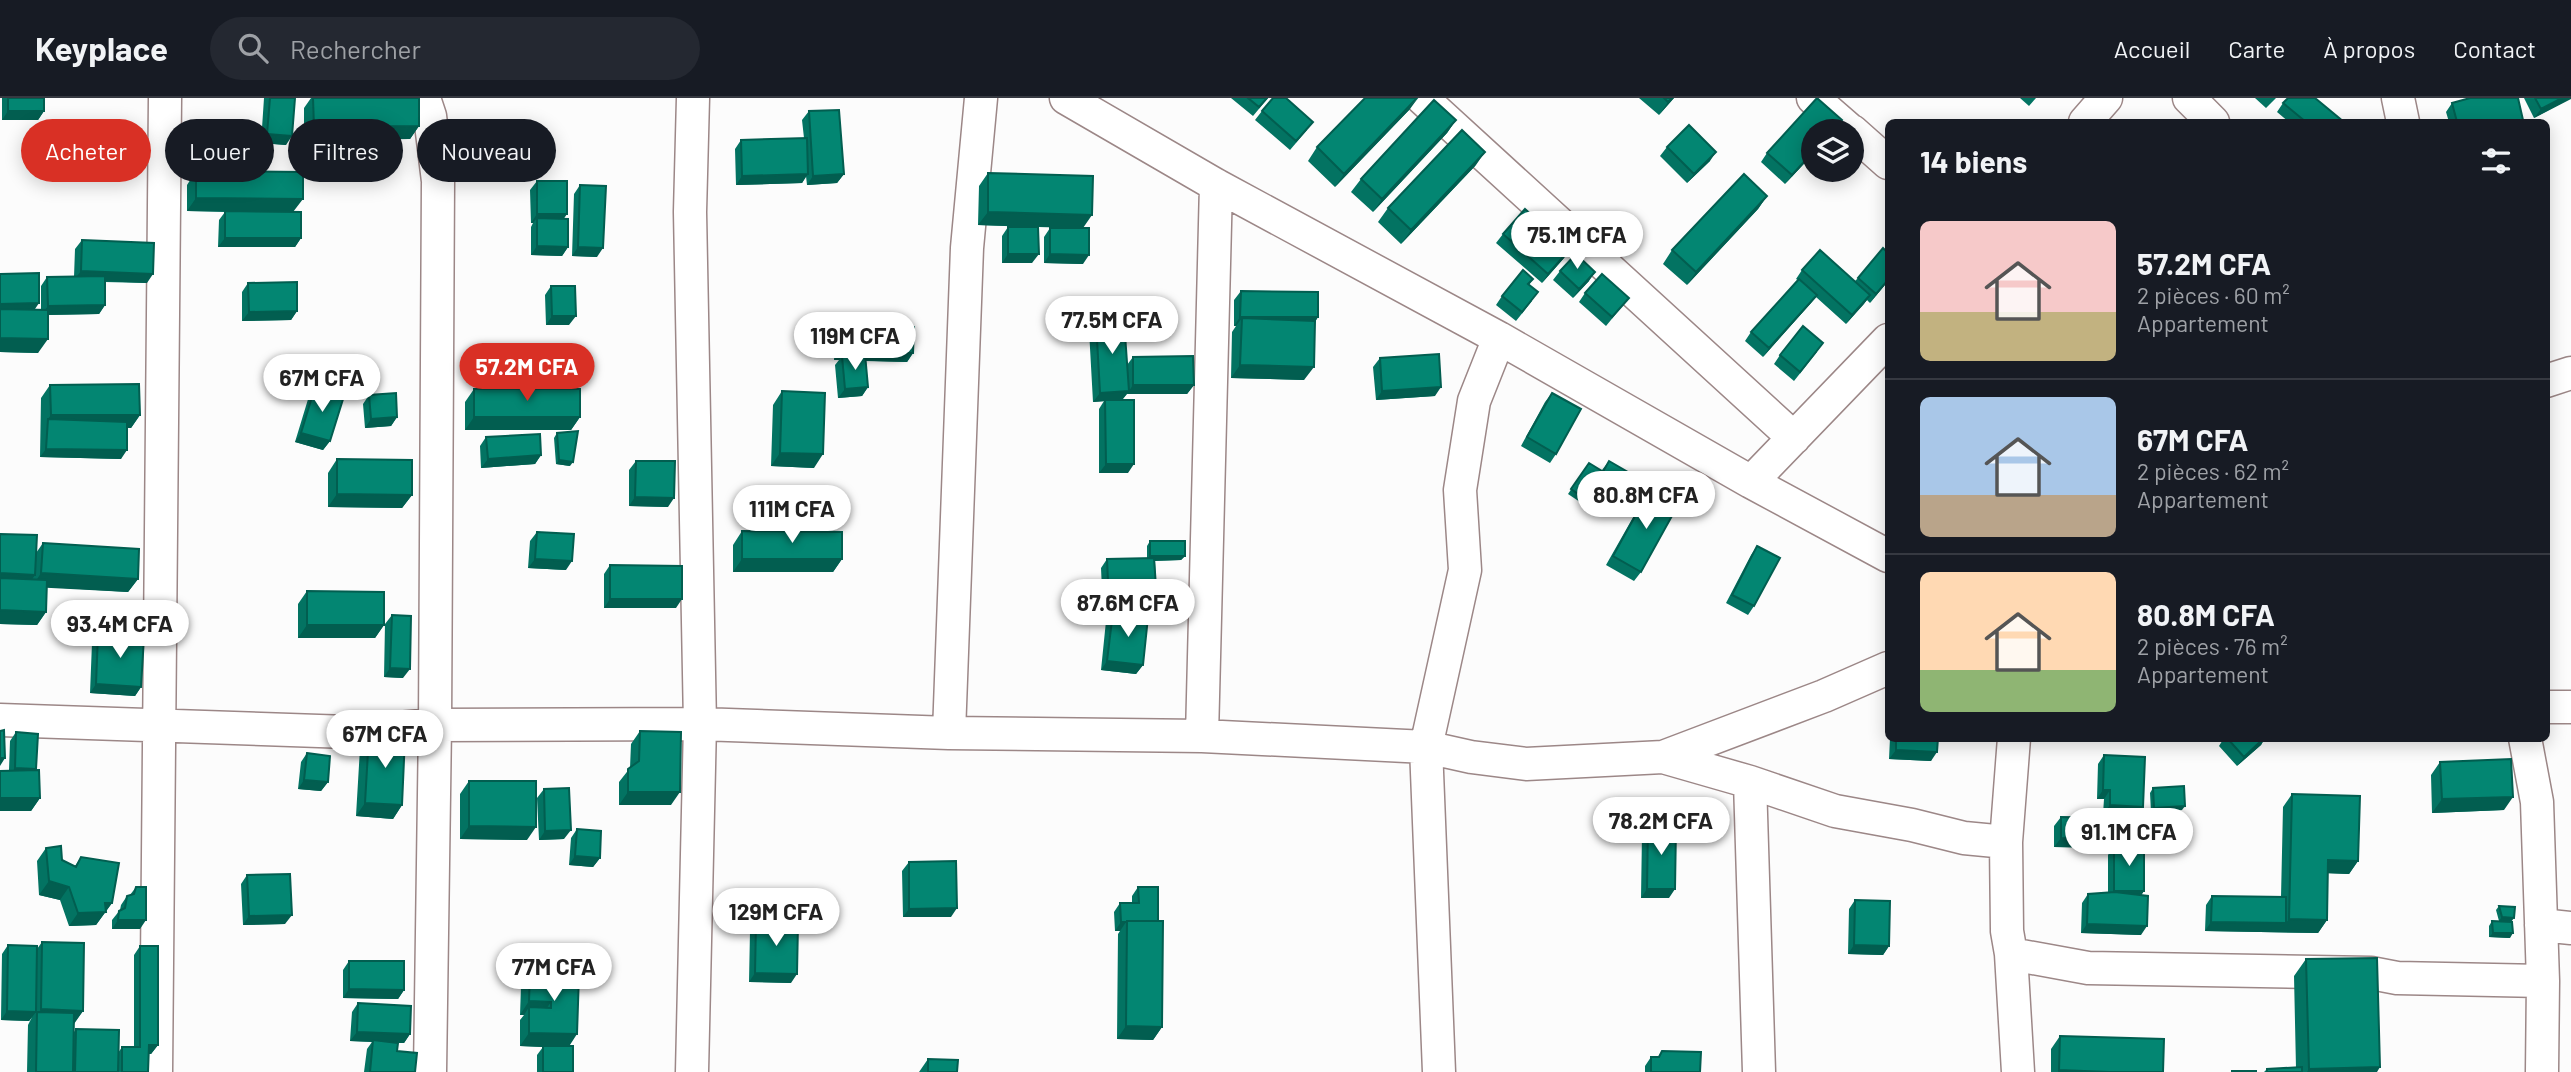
<!DOCTYPE html>
<html lang="fr">
<meta charset="utf-8">
<style>
body{margin:0;font-family:Barlow,sans-serif;background:#242831;color:#f1f3f6;height:100vh;display:flex;flex-direction:column;font-size:26px;white-space:nowrap}
*{box-sizing:border-box;margin:0}
p{font-size:23px;color:#9ea1a6}
.icon{flex:none;width:38px;height:38px;fill:none;stroke:currentColor;stroke-width:2;stroke-linecap:round;stroke-linejoin:round}
.map{position:relative;flex:1;overflow:hidden}
.drawer{position:absolute;left:1885px;top:21px;width:665px;height:623px;display:flex;flex-direction:column;background:#171b24;border-radius:10px;box-shadow:0 4px 18px #0003}
.drawer>*{flex:none}
.hud{position:absolute;left:21px;top:21px;width:665px;height:63px;display:flex;gap:14px}
.fabs{position:absolute;left:1801px;top:21px;display:grid;gap:14px}
.fabs a{display:grid;place-items:center;width:63px;height:63px;border-radius:50%;background:#171b24;box-shadow:0 4px 18px #0003;font-size:35px}
.price{position:absolute;translate:-50% -60px;padding:0 16px;border-radius:24px;background:#fff;color:#222;font-size:23px;line-height:46px;filter:drop-shadow(0 2px 4px #0008)}
.price::after{content:'';position:absolute;left:50%;top:42px;width:21px;height:16px;margin-left:-10px;background:inherit;clip-path:polygon(0 0,100% 0,50% 100%)}
.price.current{background:#d93025;color:#fff}
ul{padding:0;list-style:none}
li{display:flex;align-items:center;gap:21px;height:175px;padding:0 35px}
li+li{border-top:2px solid #363941}
li span{display:grid;place-items:center;flex:none;width:196px;height:140px;border-radius:10px;color:#555}
li>.icon{margin-inline-start:auto}
span .icon{width:84px;height:84px;fill:#fffc;stroke-width:1}
li b{font-size:30px}
h2{display:flex;justify-content:space-between;align-items:center;height:84px;padding:0 35px;font-size:30px}
.tag{padding:0 24px;border-radius:32px;background:#171b24;box-shadow:0 4px 18px #0003;font-size:24px;line-height:63px}
.tag.current{background:#d93025;color:#fff}
header{display:flex;align-items:center;gap:42px;box-sizing:border-box;height:98px;padding:0 35px;background:#171b24;border-bottom:2px solid #363941}
header strong{font-size:33px}
nav{display:flex;gap:38px;margin-inline-start:auto;font-size:24px}
.search{width:490px;height:63px;background:#242831;display:flex;align-items:center;gap:18px;box-sizing:border-box;padding:0 24px;border-radius:38px;color:#9ea1a6;font-size:26px}
.map>svg:first-child{display:block}
.lines{fill:none;stroke-linecap:round;stroke-linejoin:round}
.minor-casing{stroke:#9c8787;stroke-width:35}
.minor{stroke:#fff;stroke-width:32}
.wall{fill:#037362}
.shaded-wall{fill:#025e50}
.building{fill:#038672;stroke:#025e50;stroke-width:2}
</style>
<header>
<strong>Keyplace</strong>
<div class="search"><svg class="icon" aria-label="search" viewBox="0 0 24 24"><circle cx="10" cy="10" r="6"/><path d="M15 15l6 6"/></svg>Rechercher</div>
<nav><a>Accueil</a><a>Carte</a><a>À propos</a><a>Contact</a></nav>
</header>
<div class="map">
<svg width="2571" height="974" viewBox="0 0 2571 974">
<rect width="100%" height="100%" fill="#fcfcfc"/>
<g class="lines">
<g class="minor-casing">
<path id="minor" d="M424,0L430,18L438,83L435,627L430,974
M1066,0L1216,87L1499,240L1751,384L1888,458
M1422,0L1794,340
M1813,0L1851,33
M2189,0L2213,24
M2398,0L2403,24
M2085,24L2106,0
M1852,33L1888,65
M2546,283L2571,275
M1751,384L1888,242
M2546,609H2571
M0,622L348,634L435,627L700,626L949,635L1202,638L1426,649L1471,659L1526,666L1663,659L1824,598L1888,570
M949,635L967,150L981,0
M1202,638L1216,87
M2014,640L2006,744L2007,833L2011,856L2018,974
M2525,640L2537,704L2543,883L2542,974
M1663,659L1750,684L1835,713L1912,727L1964,740L2006,744
M1750,684L1759,974
M2541,827L2571,830
M2011,856L2088,870L2371,875L2397,880L2543,883
M156,974L165,0
M692,974L700,626L690,114L693,0
M1439,974L1426,649L1465,472L1460,392L1474,303L1499,240"/>
</g>
<use href="#minor" class="minor"/>
</g>
<path class="wall" d="M2,0H44V13L38,22H2Z
M264,0H295L286,47L261,45Z
M311,0H419V28L410,41L304,42V10Z
M1231,0H1268L1253,18Z
M1639,0H1674L1659,17Z
M2020,0H2036L2029,8Z
M2255,0H2276L2266,10Z
M2524,0H2571L2534,20Z
M2283,5L2344,24H2289L2277,14Z
M2452,5L2523,22L2522,24H2449L2446,14Z
M1410,11L1335,89L1308,63L1317,49Z
M809,13L844,76L837,85L807,87L806,78L802,85L736,87L735,51L741,42L804,40L802,22Z
M1262,13L1307,32L1290,52L1255,22Z
M1456,22L1447,35L1373,114L1351,94L1361,81Z
M1667,49L1710,63L1687,85L1660,58Z
M1767,55L1813,56L1785,86L1761,64Z
M1476,67L1401,146L1378,124L1388,110Z
M196,73L294,114L301,140L295,149H218L219,122L225,114L187,113V87Z
M988,75L1083,130V166L1044,165V139L1050,130H1075L1038,129L1032,165H1002V138L1008,129H1030L978,127L979,88Z
M537,83L564,121L568,149L562,158L531,157V129L533,125H531L530,92Z
M580,87L597,159L572,158L574,96Z
M1767,98L1758,111L1687,187L1663,166L1672,152Z
M1503,136L1570,151L1564,160L1542,185L1496,145Z
M82,142L147,185L105,184V207L99,216L48,217L38,255L0,254L35,212H41V188L47,179H74L75,151Z
M1888,155V183L1870,205L1867,202L1846,226L1816,199L1810,206L1763,259L1745,243L1751,234L1798,182L1796,181L1802,172L1855,183L1858,180Z
M1560,173L1589,183L1573,200L1553,182Z
M1533,181L1529,187L1532,203L1516,223L1496,207L1502,198Z
M248,185L297,213L291,222L242,223V194Z
M551,188L569,227H546L545,197Z
M1241,193L1318,219L1315,224L1304,282L1231,280L1232,234L1236,228H1234V202Z
M1585,195L1629,200L1606,228L1579,204Z
M1096,223L1127,267L1133,259L1194,287L1187,296H1127L1122,302L1128,375H1099V311L1104,303L1093,304L1089,232Z
M841,227L913,255L907,264L866,263L868,289L862,298L838,300L835,267L839,262H834L835,236Z
M1817,254L1794,283L1774,266L1780,257Z
M1380,260L1435,298L1376,302L1373,269Z
M50,287L140,317L131,330H127L121,361L40,359L41,300Z
M315,289L330,343L323,352L295,344L309,298Z
M474,291L580,319L571,332H465V304Z
M782,293L814,370L771,368L773,307Z
M1552,295L1556,356L1550,365L1521,348L1545,304Z
M369,297L397,319L391,328L365,330L363,306Z
M557,335L570,368L556,366L554,340Z
M486,339L541,357L535,366L481,370L480,348Z
M337,361L412,397L402,410L328,409V375Z
M636,363L668,409L629,408V372Z
M1609,363V407L1603,416L1584,406L1602,372Z
M1589,365L1602,373L1580,404L1568,396Z
M1650,391L1641,474L1634,483L1606,467L1644,400Z
M742,433L842,461L833,474H733V447Z
M537,434L566,472L528,470L530,443Z
M1150,443L1185,458L1181,462L1155,463L1157,503L1150,512L1103,514L1101,470L1107,461L1147,460V448Z
M43,445L138,481L128,494L47,489L46,514L37,527L0,526L36,455Z
M1757,448L1754,508L1748,517L1726,505L1751,457Z
M610,467L676,510H604V476Z
M307,493L384,527L375,540H298V506Z
M1113,514L1143,567L1136,576L1101,572L1106,523Z
M392,517L403,580L384,579L385,526Z
M98,536L141,589L135,598L90,595L92,545Z
M640,633L671,707H619V684L630,670L631,646Z
M16,634L35,672L40,700L31,713L9,672L10,643Z
M369,637L402,707L393,721L356,718L360,650Z
M1890,640H1938L1931,663L1889,661Z
M2224,640H2265L2261,647L2237,668L2219,648Z
M307,655L328,684L321,693L298,691L301,664Z
M2104,657L2143,709L2136,718L2103,716L2104,701H2097L2098,666Z
M2440,664L2504,712L2432,715L2431,677Z
M469,683L527,742L460,741V696Z
M2153,690L2182,712L2151,714L2150,695Z
M544,691L564,741L539,742L537,700Z
M2292,696L2358,763L2349,776L2328,775L2327,822L2318,835L2205,833L2206,807L2212,798L2281,799L2283,709Z
M2061,719L2128,731L2129,729L2143,748L2144,793L2141,797V837L2081,835L2082,805L2088,796L2108,795V757L2112,750L2054,749V728Z
M1648,727L1669,800H1641L1642,736Z
M577,731L600,760L593,769L569,767L571,740Z
M46,750L62,762L75,768L81,759L112,805L96,827L69,828L60,802L39,797L37,763Z
M909,764L951,819H903L902,773Z
M247,777L285,826L243,827L241,786Z
M136,789L140,831H112V822L120,812L121,807L127,798L130,797Z
M1138,789L1162,929L1153,942L1117,941L1118,836L1120,833H1115L1114,814L1120,805H1132V798Z
M1855,802L1889,848L1883,857L1848,856L1849,811Z
M2499,808L2511,824L2510,840L2489,839V828L2492,823H2499L2496,812Z
M756,824L791,885L749,884L750,833Z
M42,844L83,913L74,925V934L76,931L118,955L122,949H134V857L140,848L158,947L151,956H148V974H27L28,927L32,919L29,923L1,922L2,856L8,847L37,851Z
M2306,861L2377,974H2264L2267,971L2296,970L2294,878Z
M349,863L404,892L398,901L343,900V872Z
M530,874L579,876L569,948L573,974H537V957L543,949L520,948V922L524,917H520L521,888Z
M358,905L410,936L404,945H398L397,953L415,974H364L367,951L372,944L350,943L352,914Z
M2060,938L2163,974H2051V951Z
M1662,953L1700,974H1645V968L1651,959H1658Z
M928,961L957,974H919Z"/>
<path class="shaded-wall" d="M1418,0L1410,11L1335,89L1344,76Z
M1672,0H1674L1659,17L1668,4Z
M2562,0H2571V1L2534,20L2541,11Z
M8,13H44L38,22H2Z
M1456,22L1447,35L1373,114L1382,101Z
M419,28L410,41L304,42L314,29Z
M267,36L292,38L286,47L261,45Z
M1485,54L1476,67L1401,146L1411,132Z
M1716,54L1710,63L1687,85L1694,76Z
M1813,54V56L1785,86L1792,77Z
M808,76L802,85L736,87L742,78Z
M844,76L837,85L807,87L813,78Z
M1767,98L1758,111L1687,187L1696,174Z
M196,100L303,101L293,114L187,113Z
M988,114L1092,117L1083,130L978,127Z
M537,116H567L561,125L537,120L533,125H531Z
M225,140H301L295,149H218Z
M537,148L568,149L562,158L531,157Z
M578,149L603,150L597,159L572,158Z
M1570,151L1564,160L1542,185L1548,176Z
M1008,156H1039L1032,165H1002Z
M1050,156L1089,157L1083,166L1044,165Z
M81,173L153,176L147,185L74,182Z
M1595,174L1589,183L1573,200L1579,191Z
M1888,182V183L1870,205L1876,196Z
M1817,197L1810,206L1763,259L1769,250Z
M1870,197L1864,206L1846,226L1852,217Z
M39,205L33,214L0,215V206Z
M105,207L99,216L41,217L48,208Z
M297,213L291,222L242,223L249,214Z
M552,218H576L569,227H546Z
M1240,219H1318L1312,228L1242,220L1236,228H1234Z
M0,240L48,241L38,255L0,254Z
M841,253L913,255L907,264L842,262V258L839,262H834Z
M1240,267L1314,269L1304,282L1231,280Z
M1133,287H1194L1187,296H1127Z
M868,289L862,298L838,300L845,291Z
M1441,289L1435,298L1376,302L1382,293Z
M1129,293L1122,302L1093,304L1100,295Z
M51,317H140L131,330H47L48,321Z
M397,319L391,328L365,330L371,321Z
M474,319H580L571,332H465Z
M301,335L330,343L323,352L295,344Z
M46,351L127,352L121,361L40,359Z
M780,355L823,356L814,370L771,368Z
M541,357L535,366L481,370L488,361Z
M559,362L573,364L570,368L556,366Z
M1106,366H1134L1128,375H1099Z
M337,396L412,397L402,410L328,409Z
M635,399L674,400L668,409L629,408Z
M1150,458H1185L1181,462L1147,463Z
M535,461L572,463L566,472L528,470Z
M742,461H842L833,474H733Z
M0,475L35,477L26,490L0,489Z
M41,475L138,481L128,494L32,489Z
M610,501H682L676,510H604Z
M1157,503L1150,512L1103,514L1109,505Z
M0,512L46,514L37,527L0,526Z
M307,527H384L375,540H298Z
M1107,563L1143,567L1136,576L1101,572Z
M390,570L410,571L403,580L384,579Z
M96,586L141,589L135,598L90,595Z
M2264,640H2265L2261,647L2237,668L2244,659Z
M1896,652L1937,654L1931,663L1889,661Z
M0,660H5L0,668Z
M15,670L36,671L29,680L8,679Z
M304,682L328,684L321,693L298,691Z
M2103,692H2110L2104,701H2097Z
M628,694H680L671,707H619Z
M2513,699L2504,712L2432,715L2442,701Z
M0,700H40L31,713H0Z
M365,705L402,707L393,721L356,718Z
M2110,707L2143,709L2136,718L2103,716Z
M2185,708L2182,712L2151,714L2154,710Z
M469,728L536,729L527,742L460,741Z
M571,732L564,741L539,742L545,733Z
M2061,740L2128,741L2122,750L2114,748L2112,750L2054,749Z
M575,758L600,760L593,769L569,767Z
M2328,762L2358,763L2349,776L2319,775Z
M49,783L69,789L60,802L39,797Z
M1647,791H1675L1669,800H1641Z
M2114,793H2144L2138,802H2108Z
M105,805H112L96,827L69,828L78,815Z
M957,810L951,819H903L909,811Z
M292,817L285,826L243,827L249,818Z
M2502,819L2514,820L2511,824L2499,823Z
M2289,821L2327,822L2318,835L2205,833L2211,824L2286,825Z
M118,822H146L140,831H112Z
M1121,824H1126L1120,833H1115Z
M2087,826L2147,828L2141,837L2081,835Z
M2493,835H2513L2510,840L2489,839Z
M1854,847L1889,848L1883,857L1848,856Z
M755,875L797,876L791,885L749,884Z
M349,891L404,892L398,901L343,900Z
M529,903L551,904L542,917L529,909L524,917H520Z
M41,911L83,913L74,926L37,918Z
M7,913L36,914L29,923L1,922Z
M1126,928L1162,929L1153,942L1117,941Z
M357,934L410,936L404,945L350,943Z
M529,935L577,936L568,950L520,948Z
M149,947H158L151,956H142Z
M2380,969L2377,974H2307L2309,971Z
M2059,972L2109,974H2058Z"/>
<path class="building" d="M8,0H44V13H8Z
M270,0H295L292,38L267,36Z
M313,0H419V28L314,29Z
M1248,0H1267L1259,9Z
M1273,0H1286L1313,24L1296,43L1262,13Z
M1365,0H1417L1344,76L1317,49Z
M1664,0H1672L1668,4Z
M1817,0L1842,22L1831,33H1813V54L1792,77L1767,55Z
M2288,0H2315L2344,24H2306L2283,5Z
M2470,0H2518L2523,22L2514,24H2457L2452,5Z
M2535,0H2562L2541,11Z
M1434,2L1456,22L1382,101L1361,81Z
M839,12L844,76L813,78L809,13Z
M1689,27L1716,54L1694,76L1667,49Z
M1462,32L1485,54L1411,132L1388,110Z
M807,40L808,76L742,78L741,42Z
M196,73L303,74V101L196,100Z
M988,75L1093,78L1092,117L988,114Z
M1744,76L1767,98L1696,174L1672,152Z
M537,83H567V116H537Z
M580,87L606,88L603,150L578,149Z
M1525,111L1570,151L1548,176L1503,136Z
M225,113L301,114V140H225Z
M537,120L568,121V149L537,148Z
M1008,129H1038L1039,156H1008Z
M1050,130H1089V157L1050,156Z
M82,142L154,145L153,176L81,173Z
M1883,150L1888,155V182L1876,196L1858,180Z
M1820,152L1870,197L1852,217L1802,172Z
M1576,156L1595,174L1579,191L1560,173Z
M1523,172L1533,181L1528,186L1538,194L1522,214L1502,198Z
M39,175V205L0,206V176Z
M1602,176L1629,200L1612,219L1585,195Z
M105,178V207L48,208L47,179Z
M1799,181L1817,197L1769,250L1751,234Z
M297,184V213L249,214L248,185Z
M551,188H575L576,218H552Z
M1241,193L1318,194V219H1240Z
M0,211L48,212V241L0,240Z
M1242,220L1315,223L1314,269L1240,267Z
M1124,222L1129,293L1100,295L1096,223Z
M841,227L914,229L913,255L841,253Z
M1803,228L1823,245L1800,274L1780,257Z
M865,256L868,289L845,291L842,258Z
M1439,256L1441,289L1382,293L1380,260Z
M1193,258L1194,287H1133V259Z
M139,286L140,317H51L50,287Z
M315,289L344,298L330,343L301,335Z
M474,291H580V319H474Z
M782,293L825,295L823,356L780,355Z
M396,295L397,319L371,321L369,297Z
M1552,295L1581,311L1556,356L1527,339Z
M1105,302H1134V366H1106Z
M48,321L127,324V352L46,351Z
M578,333L573,364L559,362L557,335Z
M540,336L541,357L488,361L486,339Z
M337,361L412,362V397L337,396Z
M636,363H675L674,400L635,399Z
M1609,363L1628,374L1609,407L1590,397Z
M1589,365L1602,373L1584,400L1571,391Z
M1650,391L1678,407L1641,474L1613,458Z
M742,433L842,434V461H742Z
M537,434L574,436L572,463L535,461Z
M0,436L37,437L35,477L0,475Z
M1150,443H1185V458H1150Z
M43,445L139,451L138,481L41,475Z
M1757,448L1780,460L1754,508L1732,497Z
M1154,460L1157,503L1109,505L1107,461Z
M610,467L682,468V501H610Z
M0,480L47,482L46,514L0,512Z
M307,493L384,494V527H307Z
M1113,514L1148,519L1143,567L1107,563Z
M392,517L411,518L410,571L390,570Z
M98,536L144,539L141,589L96,586Z
M4,632L5,660H0V633Z
M640,633L681,634L680,694H628V671L639,663Z
M16,634L38,636L36,671L15,670Z
M369,637L405,639L402,707L365,705Z
M1896,640H1938L1937,654L1896,652Z
M2227,640H2264L2244,659Z
M307,655L330,658L328,684L304,682Z
M2104,657L2145,659L2143,709L2110,707V692H2103Z
M2511,661L2513,699L2442,701L2440,664Z
M39,672L40,700H0V673Z
M469,683H536V729L469,728Z
M2184,688L2185,708L2154,710L2153,690Z
M569,690L571,732L545,733L544,691Z
M2292,696L2360,698L2358,763L2328,762L2327,822L2289,821Z
M2061,719L2128,720V741L2061,740Z
M1648,727L1676,728L1675,791H1647Z
M2129,729H2144V746L2130,747Z
M577,731L601,733L600,760L575,758Z
M61,748L62,762L76,769L81,759L119,765L112,805H105L106,814L78,815L69,789L49,783L46,750Z
M2114,748H2144V793H2114Z
M956,763L957,810L909,811V764Z
M290,776L292,817L249,818L247,777Z
M136,789H146V822H118L119,813L125,810L127,798L134,796Z
M1138,789H1158V823H1127V824H1121L1120,805H1139Z
M2115,794L2148,798L2147,828L2087,826L2088,796Z
M2212,798L2286,799V825L2211,824Z
M1855,802L1890,803L1889,848L1854,847Z
M2499,808L2515,809L2514,820L2502,819Z
M1127,823H1163L1162,929L1126,928Z
M2492,823L2512,824L2513,835H2493Z
M756,824L798,825L797,876L755,875Z
M42,844L84,845L83,913L41,911Z
M8,847L37,848L36,914L7,913Z
M140,848H158V947H149L148,974H122V949H140Z
M2377,860L2380,969L2309,971L2306,861Z
M349,863H404V892L349,891Z
M530,874L579,876L577,936L529,935V909L551,910V904L529,903Z
M358,905L411,908L410,936L357,934Z
M37,914L74,915L73,974H36Z
M76,931L119,932L118,974H75Z
M2060,938L2164,941L2163,974H2109L2059,972Z
M373,942L398,945L397,953L417,955L415,974H370Z
M543,948H573V974H543Z
M1662,953L1701,954L1700,974H1651V959H1659Z
M928,961L958,962L957,974H928Z
M2302,969V974H2267V971Z
M2232,973H2256V974H2232Z"/>
</svg>
<div class="fabs">
<a><svg class="icon" aria-label="layers" viewBox="0 0 24 24"><path d="M12 4l9 5-9 5-9-5zM3 14l9 5 9-5"/></svg></a>
</div>
<b class="price" style="left:1577px;top:173px">75.1M CFA</b>
<b class="price" style="left:1112px;top:258px">77.5M CFA</b>
<b class="price" style="left:855px;top:274px">119M CFA</b>
<b class="price current" style="left:527px;top:305px">57.2M CFA</b>
<b class="price" style="left:322px;top:316px">67M CFA</b>
<b class="price" style="left:1646px;top:433px">80.8M CFA</b>
<b class="price" style="left:792px;top:447px">111M CFA</b>
<b class="price" style="left:1128px;top:541px">87.6M CFA</b>
<b class="price" style="left:120px;top:562px">93.4M CFA</b>
<b class="price" style="left:385px;top:672px">67M CFA</b>
<b class="price" style="left:1661px;top:759px">78.2M CFA</b>
<b class="price" style="left:2129px;top:770px">91.1M CFA</b>
<b class="price" style="left:776px;top:850px">129M CFA</b>
<b class="price" style="left:554px;top:905px">77M CFA</b>
<div class="hud">
<a class="tag current">Acheter</a>
<a class="tag">Louer</a>
<a class="tag">Filtres</a>
<a class="tag">Nouveau</a>
</div>
<section class="drawer">
<h2>14 biens<svg class="icon" aria-label="filters" viewBox="0 0 24 24"><path d="M4 7h16M4 17h16"/><circle cx="9" cy="7" r="2"/><circle cx="15" cy="17" r="2"/></svg></h2>
<ul>
<li><span style="background:linear-gradient(#f6c9c9 65%,#c2b280 0)"><svg class="icon" aria-label="home" viewBox="0 0 24 24"><path d="M3 11l9-7 9 7M6 9v11h12V9"/></svg></span><div><b>57.2M CFA</b><p>2 pièces · 60 m²</p><p>Appartement</p></div></li>
<li><span style="background:linear-gradient(#a9c7e8 70%,#b9a48a 0)"><svg class="icon" aria-label="home" viewBox="0 0 24 24"><path d="M3 11l9-7 9 7M6 9v11h12V9"/></svg></span><div><b>67M CFA</b><p>2 pièces · 62 m²</p><p>Appartement</p></div></li>
<li><span style="background:linear-gradient(#ffd9b3 70%,#8fb573 0)"><svg class="icon" aria-label="home" viewBox="0 0 24 24"><path d="M3 11l9-7 9 7M6 9v11h12V9"/></svg></span><div><b>80.8M CFA</b><p>2 pièces · 76 m²</p><p>Appartement</p></div></li>
</ul>
</section>
</div>
